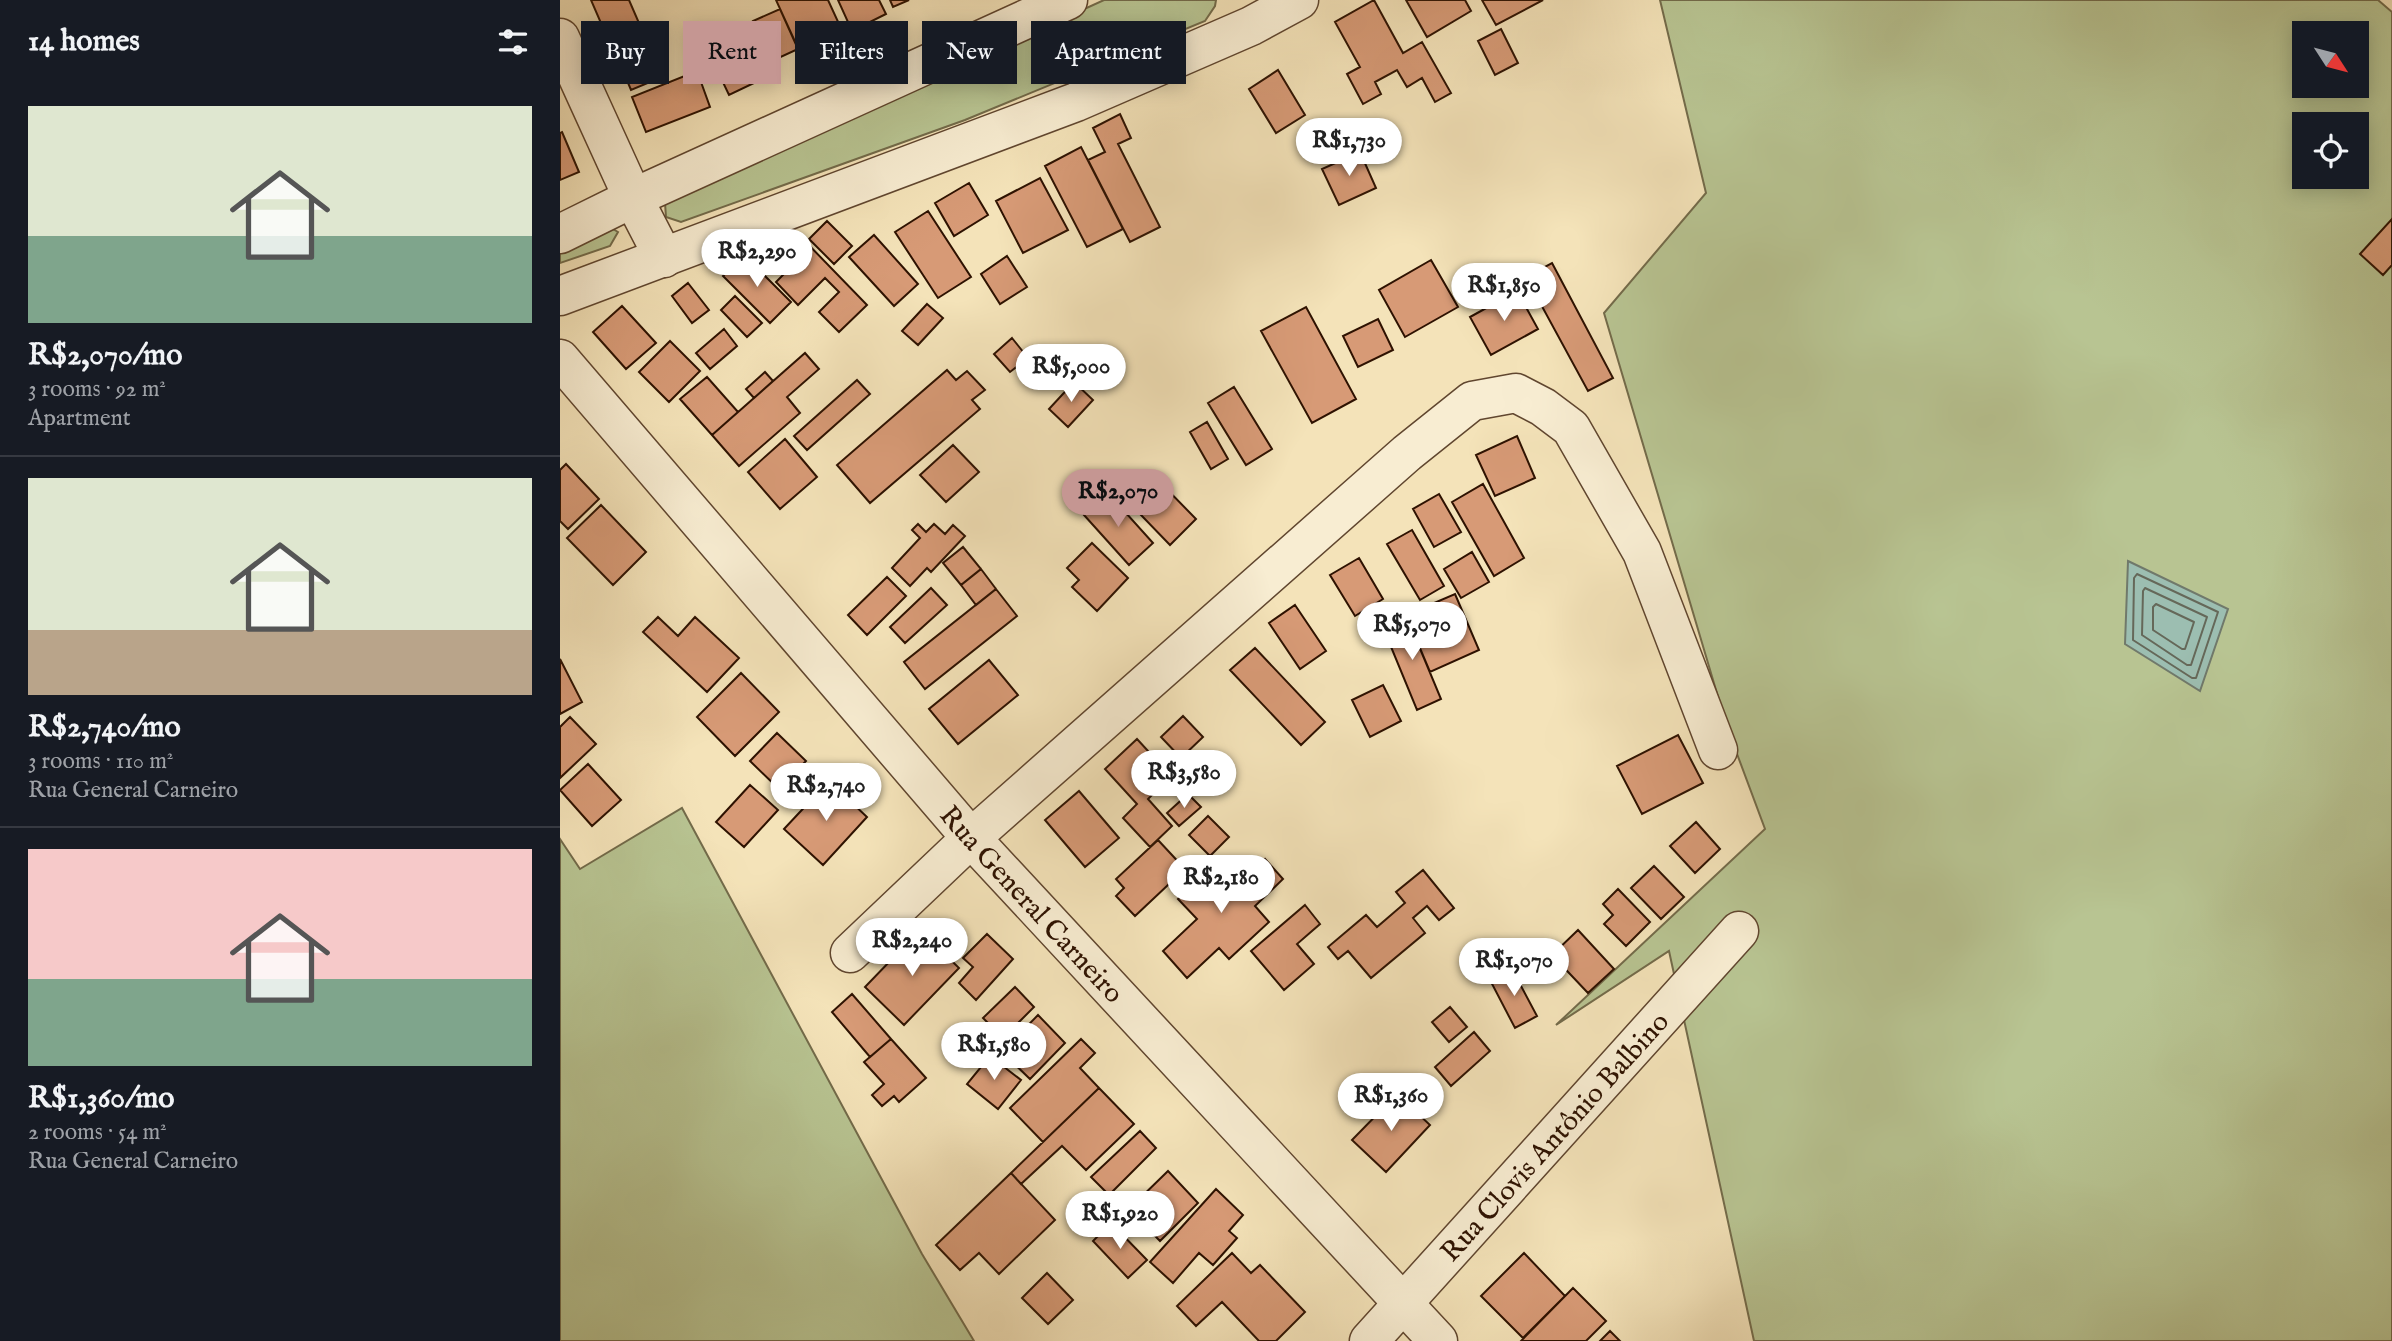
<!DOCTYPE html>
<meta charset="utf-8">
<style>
body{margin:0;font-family:"IM FELL English",serif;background:#242831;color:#f1f3f6;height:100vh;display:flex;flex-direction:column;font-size:26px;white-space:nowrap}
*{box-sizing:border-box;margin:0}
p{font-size:23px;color:#9ea1a6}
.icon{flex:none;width:38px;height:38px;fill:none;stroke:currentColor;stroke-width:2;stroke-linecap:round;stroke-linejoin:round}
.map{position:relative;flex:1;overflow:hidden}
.panel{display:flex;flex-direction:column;background:#171b24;width:560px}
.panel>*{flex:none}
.banner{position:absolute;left:21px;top:21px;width:665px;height:63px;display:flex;gap:14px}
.needle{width:46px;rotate:126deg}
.tools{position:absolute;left:1732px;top:21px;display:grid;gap:14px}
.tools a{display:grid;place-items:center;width:77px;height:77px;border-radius:0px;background:#171b24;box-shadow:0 4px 18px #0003;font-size:35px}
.price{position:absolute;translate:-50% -60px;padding:0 16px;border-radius:24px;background:#fff;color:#222;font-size:23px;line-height:46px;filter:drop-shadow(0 2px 4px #0008)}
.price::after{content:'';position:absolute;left:50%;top:42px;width:21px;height:16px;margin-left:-10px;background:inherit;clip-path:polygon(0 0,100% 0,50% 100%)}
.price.selected{background:#c59692;color:#111}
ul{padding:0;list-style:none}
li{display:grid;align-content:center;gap:14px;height:371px;padding:0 28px}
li+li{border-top:2px solid #363941}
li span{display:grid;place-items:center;height:217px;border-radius:0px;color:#555}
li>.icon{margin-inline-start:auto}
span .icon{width:126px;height:126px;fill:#fffc;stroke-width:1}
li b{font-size:30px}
h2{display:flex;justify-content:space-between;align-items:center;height:84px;padding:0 28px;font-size:30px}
.tag{padding:0 24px;border-radius:0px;background:#171b24;box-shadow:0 4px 18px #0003;font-size:24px;line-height:63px}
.tag.selected{background:#c59692;color:#111}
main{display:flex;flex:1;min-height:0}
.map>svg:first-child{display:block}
.green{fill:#b8c492;stroke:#736b4a;stroke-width:2;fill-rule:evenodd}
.water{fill:#9cbeb1;stroke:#70796b;stroke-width:2}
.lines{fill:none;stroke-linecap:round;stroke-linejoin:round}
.shore{stroke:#656859;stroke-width:2}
.building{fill:#d79a76;stroke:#2e1201;stroke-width:2}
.street-casing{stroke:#60462f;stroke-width:41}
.street{stroke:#f8edd2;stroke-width:38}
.labels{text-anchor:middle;stroke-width:7;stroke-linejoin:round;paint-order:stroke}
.street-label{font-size:28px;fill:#2e1201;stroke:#f8edd2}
</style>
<main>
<section class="panel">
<h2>14 homes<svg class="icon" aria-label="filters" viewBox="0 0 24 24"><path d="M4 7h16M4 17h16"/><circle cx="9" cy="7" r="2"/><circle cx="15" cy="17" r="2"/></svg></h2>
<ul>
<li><span style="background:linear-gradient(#dfe7d0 60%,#7fa58c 0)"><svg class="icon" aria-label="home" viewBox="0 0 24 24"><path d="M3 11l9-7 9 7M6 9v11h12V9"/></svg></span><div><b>R$2,070/mo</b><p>3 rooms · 92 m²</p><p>Apartment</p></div></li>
<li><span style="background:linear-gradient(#dfe7d0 70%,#b9a48a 0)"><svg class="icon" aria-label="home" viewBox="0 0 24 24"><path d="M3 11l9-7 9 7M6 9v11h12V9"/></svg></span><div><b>R$2,740/mo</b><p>3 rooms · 110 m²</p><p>Rua General Carneiro</p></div></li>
<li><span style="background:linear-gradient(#f6c9c9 60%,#7fa58c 0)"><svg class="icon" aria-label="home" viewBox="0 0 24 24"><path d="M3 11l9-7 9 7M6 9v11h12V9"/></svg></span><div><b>R$1,360/mo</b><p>2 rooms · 54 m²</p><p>Rua General Carneiro</p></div></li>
</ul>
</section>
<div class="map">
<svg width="1832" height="1341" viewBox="0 0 1832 1341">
<rect width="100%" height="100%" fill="#f4e3b9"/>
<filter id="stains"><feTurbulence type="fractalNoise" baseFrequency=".00286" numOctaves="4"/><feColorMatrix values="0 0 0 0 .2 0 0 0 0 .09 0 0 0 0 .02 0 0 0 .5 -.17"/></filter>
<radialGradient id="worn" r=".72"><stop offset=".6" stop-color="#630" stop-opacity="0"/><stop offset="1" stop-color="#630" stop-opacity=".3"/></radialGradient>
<path class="green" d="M544,0H656L655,6L645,21L405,120L121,222L106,217L105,203L116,195Z
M1100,0H1818L1832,12V1341H1194L1109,951L996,1025L1205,829L1167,727L1044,313L1146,193ZM1745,33H1797V86H1745ZM1745,124H1797V177H1745Z
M48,226L58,232L50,246L0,263V247Z
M122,808L362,1254L414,1341H0V839L20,869Z"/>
<path class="water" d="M1568,561L1668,609L1640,691L1565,644Z"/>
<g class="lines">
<path class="shore" d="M1577,574L1658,612L1636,678H1632L1573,640L1574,578Z
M1585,588L1647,617L1631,665H1627L1582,635L1583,591Z
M1596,604L1634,622L1625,649H1622L1593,630V607Z"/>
</g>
<path class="building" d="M31,0H69L82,30L50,44Z
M216,0H268L291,50L248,70Z
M278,0H319L326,14L292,31Z
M330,0H349L333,7Z
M814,0L843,53L862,42L891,93L875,102L862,78L847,87L837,70L815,82L821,94L803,104L787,74L800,67L775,22Z
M846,0H905L911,11L867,37Z
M922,0H983L936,25Z
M220,9L238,49L212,61L193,21Z
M941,29L958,63L935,75L918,41Z
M88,32L107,75L71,90L53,47Z
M175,43L194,83L169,95L150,55Z
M718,70L745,115L716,133L689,89Z
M137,71L150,107L86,132L72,97Z
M560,114L571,138L558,144L600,227L570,242L528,160L545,152L533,128Z
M2,132L19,172L0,180V133Z
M521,147L563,229L527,247L485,166Z
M800,152L816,188L779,205L762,169Z
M480,178L508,230L463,253L436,201Z
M409,183L428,215L394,236L375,203Z
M368,211L411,277L378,298L335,232Z
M1832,219V265L1823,275L1800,254Z
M267,221L292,246L274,264L249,239Z
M314,235L358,284L334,306L289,257Z
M241,237L307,305L279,332L259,312L279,292L265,278L238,305L216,282L223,275L213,264Z
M184,255L231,302L210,323L163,276Z
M447,256L467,287L440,304L421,274Z
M871,260L898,307L845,337L819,290Z
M992,263L1053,378L1028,391L966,277Z
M128,283L149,310L132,323L112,296Z
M957,291L978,329L931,355L910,317Z
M175,296L202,323L187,337L161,310Z
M367,304L383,318L358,345L342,331Z
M62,306L96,343L66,369L33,332Z
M746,307L796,399L752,423L701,331Z
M818,319L833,350L798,367L783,336Z
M164,329L177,346L150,369L136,353Z
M452,338L468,358L450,372L434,354Z
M110,341L140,371L109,402L79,372Z
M245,353L259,369L227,397L240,413L179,466L152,435Z
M387,370L396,380L407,371L425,390L412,400L420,409L310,503L277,465Z
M205,372L213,381L194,398L186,389Z
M147,377L178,412L152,435L120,399Z
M297,380L310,394L247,450L234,436Z
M514,382L533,400L508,427L489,409Z
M674,387L712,449L686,465L648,403Z
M647,422L668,459L651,469L630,432Z
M957,436L975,478L935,496L916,455Z
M225,439L257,477L220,509L188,472Z
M393,445L419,472L386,502L360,475Z
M6,464L39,499L8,529L0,521V470Z
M570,471L584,485L593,475L636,519L610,545L553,486Z
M923,484L964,558L934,576L892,502Z
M548,493L593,543L569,565L524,515Z
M879,494L901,532L874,547L853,509Z
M41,505L86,552L53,585L7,538Z
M358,524L366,532L374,524L385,534L393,525L405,536L371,572L367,568L350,586L332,568L360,538L352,530Z
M852,530L884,586L860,600L827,544Z
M532,543L568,578L537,611L512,587L519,580L507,568Z
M403,547L421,569L401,585L383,563Z
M912,552L929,582L901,598L884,569Z
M799,558L823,599L795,616L770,575Z
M421,569L436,589L416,605L401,585Z
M327,577L346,596L307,635L288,615Z
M371,588L387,605L345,643L330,627Z
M436,589L457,616L365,689L344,662Z
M895,594L919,650L870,672L846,615Z
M735,605L766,651L740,669L709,623Z
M846,615L881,699L857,710L822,625Z
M98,617L118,636L135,617L179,658L147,692L83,632Z
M695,648L765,722L741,745L670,670Z
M0,659L22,702L0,714Z
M429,660L458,695L398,744L369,709Z
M181,673L219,712L175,756L137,717Z
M823,685L841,721L810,737L792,700Z
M623,716L643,737L621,758L601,737Z
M10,717L36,744L0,778V727Z
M217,733L246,761L219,789L190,761Z
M1118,735L1143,783L1082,814L1057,766Z
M577,739L611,776L588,799L612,826L590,847L563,818L577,804L545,769Z
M28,764L61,800L32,826L0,790Z
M269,781L307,817L263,865L224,829Z
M190,785L218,810L184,847L156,822Z
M519,791L559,838L525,867L485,820Z
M628,794L641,807L619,826L607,813Z
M648,816L669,837L650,856L629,835Z
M1136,822L1160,849L1135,873L1110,846Z
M598,840L625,869L575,916L556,896L564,888L556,879Z
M705,859L723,879L695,906L709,922L669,959L659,948L627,978L603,951L637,919L618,899L656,862L677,885Z
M1094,866L1124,897L1101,919L1071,888Z
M863,870L894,908L879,920L867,906L853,918L865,933L811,978L788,951L778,959L768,947L806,915L817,927L845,903L836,892Z
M1058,889L1090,922L1066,946L1044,924L1053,915L1043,904Z
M745,905L760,924L737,944L754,964L724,990L691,951Z
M360,930L399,968L344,1025L305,987Z
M1018,930L1054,969L1028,993L992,955Z
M427,934L453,959L416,1000L399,983L413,967L403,958Z
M952,969L977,1016L955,1028L930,980Z
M455,987L474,1007L443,1038L423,1018Z
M292,994L331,1039L310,1057L272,1012Z
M890,1007L907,1027L889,1042L872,1022Z
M478,1015L505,1043L470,1079L442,1052Z
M914,1032L930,1051L891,1086L875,1067Z
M331,1039L366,1078L339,1102L334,1096L322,1106L312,1095L324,1084L304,1062Z
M521,1039L535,1053L520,1068L539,1088L483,1142L450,1108Z
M430,1056L461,1080L438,1109L407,1084Z
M539,1088L574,1124L526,1170L502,1146L461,1184L451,1173Z
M837,1094L870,1125L826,1172L792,1140Z
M580,1131L596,1148L549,1195L531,1177Z
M608,1171L638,1203L600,1241L569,1209Z
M451,1173L495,1220L439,1274L419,1253L400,1270L376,1245Z
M656,1189L683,1215L669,1231L677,1238L653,1265L639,1253L613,1283L590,1262Z
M551,1223L587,1260L568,1278L533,1241Z
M672,1253L691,1273L700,1265L745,1312L716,1341H699L662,1302L636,1326L617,1306Z
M964,1253L1005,1296L963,1338L921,1296Z
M487,1273L513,1300L488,1324L462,1298Z
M1013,1288L1046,1321L1026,1341H961Z
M1050,1331L1060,1341H1040Z"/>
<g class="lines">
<g class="street-casing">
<g id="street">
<path d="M0,38L73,198L104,258"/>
<path d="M0,234L73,198L508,0"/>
<path d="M0,296L516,102L691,26L739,0"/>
<path id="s1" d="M0,359L411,838L878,1341"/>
<path d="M290,953L411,838L847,453L912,401L956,393L983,407L1011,428L1082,552L1158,750"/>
<path id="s2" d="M809,1341L1179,931"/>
</g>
</g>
<use href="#street" class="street"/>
</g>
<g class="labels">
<g class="street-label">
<text dy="10" stroke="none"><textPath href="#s1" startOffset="721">Rua General Carneiro</textPath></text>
<text dy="10" stroke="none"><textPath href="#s2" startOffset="276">Rua Clovis Antônio Balbino</textPath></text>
</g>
</g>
<rect width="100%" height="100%" filter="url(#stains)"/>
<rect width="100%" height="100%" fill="url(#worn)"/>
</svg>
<div class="tools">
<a><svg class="needle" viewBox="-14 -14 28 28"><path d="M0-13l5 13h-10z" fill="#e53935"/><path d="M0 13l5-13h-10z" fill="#9ea1a6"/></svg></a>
<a><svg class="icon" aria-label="locate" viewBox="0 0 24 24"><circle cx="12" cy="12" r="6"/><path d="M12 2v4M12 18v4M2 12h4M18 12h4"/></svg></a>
</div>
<b class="price" style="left:789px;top:178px">R$1,730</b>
<b class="price" style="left:197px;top:289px">R$2,290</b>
<b class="price" style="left:944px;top:323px">R$1,850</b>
<b class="price" style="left:511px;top:404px">R$5,000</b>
<b class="price selected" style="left:558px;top:529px">R$2,070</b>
<b class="price" style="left:852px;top:662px">R$5,070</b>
<b class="price" style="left:624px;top:810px">R$3,580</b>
<b class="price" style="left:266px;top:823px">R$2,740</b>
<b class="price" style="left:661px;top:915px">R$2,180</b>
<b class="price" style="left:352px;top:978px">R$2,240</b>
<b class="price" style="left:954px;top:998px">R$1,070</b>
<b class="price" style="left:434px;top:1082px">R$1,580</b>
<b class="price" style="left:831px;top:1133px">R$1,360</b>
<b class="price" style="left:560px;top:1251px">R$1,920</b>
<div class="banner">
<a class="tag">Buy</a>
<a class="tag selected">Rent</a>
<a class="tag">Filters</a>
<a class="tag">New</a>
<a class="tag">Apartment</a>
</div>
</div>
</main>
